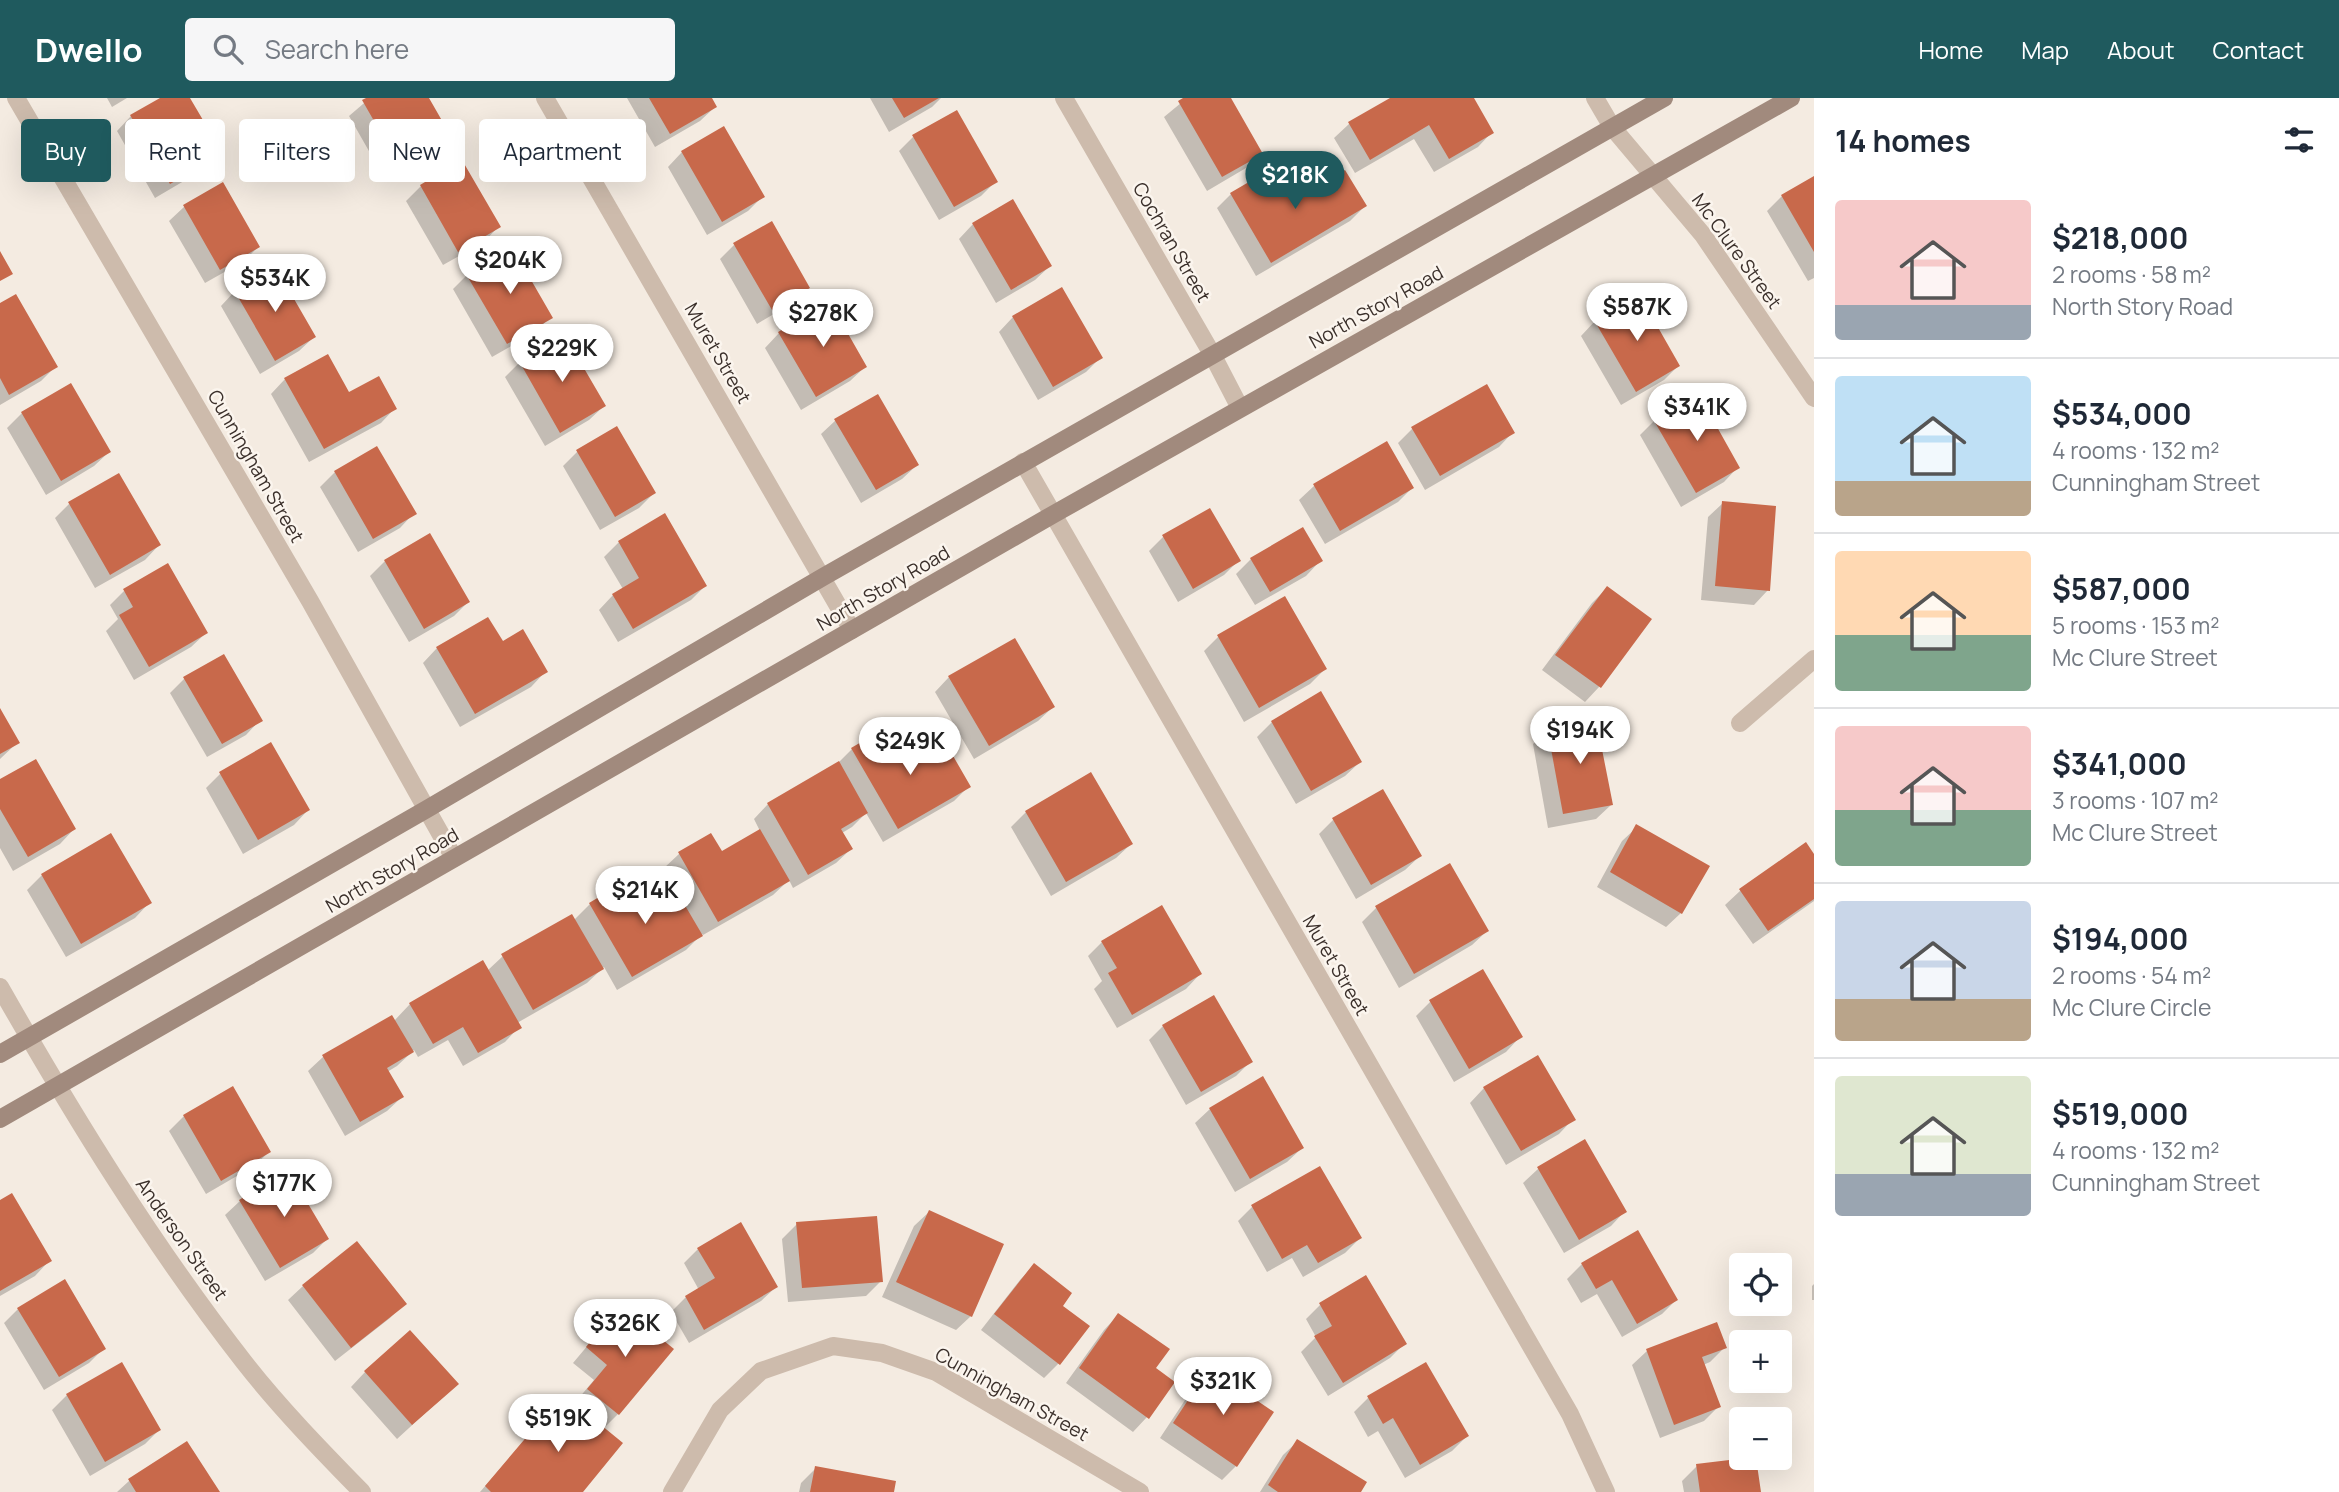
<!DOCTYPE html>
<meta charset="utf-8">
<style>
body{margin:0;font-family:Manrope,sans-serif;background:#f6f6f7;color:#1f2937;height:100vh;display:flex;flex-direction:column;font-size:26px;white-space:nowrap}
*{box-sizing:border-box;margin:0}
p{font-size:23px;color:#747a83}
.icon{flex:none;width:38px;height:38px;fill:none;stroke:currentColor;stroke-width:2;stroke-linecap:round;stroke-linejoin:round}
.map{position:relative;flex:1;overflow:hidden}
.details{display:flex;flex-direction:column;background:#fff;width:525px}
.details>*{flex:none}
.banner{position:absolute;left:21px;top:21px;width:665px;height:63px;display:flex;gap:14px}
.tools{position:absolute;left:1729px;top:1155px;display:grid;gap:14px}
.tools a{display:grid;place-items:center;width:63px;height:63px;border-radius:7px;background:#fff;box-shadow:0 7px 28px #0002;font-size:35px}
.price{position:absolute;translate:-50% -60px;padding:0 16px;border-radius:24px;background:#fff;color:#222;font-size:23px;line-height:46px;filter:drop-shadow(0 2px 4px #0008)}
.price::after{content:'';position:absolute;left:50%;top:42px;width:21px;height:16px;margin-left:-10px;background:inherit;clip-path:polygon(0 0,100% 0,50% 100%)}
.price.on{background:#1f5a5e;color:#fff}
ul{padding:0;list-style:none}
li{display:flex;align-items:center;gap:21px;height:175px;padding:0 21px}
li+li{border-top:2px solid #e0e1e3}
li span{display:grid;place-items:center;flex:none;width:196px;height:140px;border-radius:7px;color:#555}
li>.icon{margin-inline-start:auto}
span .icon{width:84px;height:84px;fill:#fffc;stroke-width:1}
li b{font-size:30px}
h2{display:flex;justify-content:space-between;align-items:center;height:84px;padding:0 21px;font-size:30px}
.chip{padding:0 24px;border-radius:7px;background:#fff;box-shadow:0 7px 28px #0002;font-size:24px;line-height:63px}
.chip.on{background:#1f5a5e;color:#fff}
header{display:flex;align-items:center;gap:42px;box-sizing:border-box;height:98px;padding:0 35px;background:#1f5a5e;color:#fff}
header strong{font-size:33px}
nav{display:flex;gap:38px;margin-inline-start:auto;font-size:24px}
.search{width:490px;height:63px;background:#f6f6f7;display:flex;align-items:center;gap:18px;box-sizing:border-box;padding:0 24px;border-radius:7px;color:#747a83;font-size:26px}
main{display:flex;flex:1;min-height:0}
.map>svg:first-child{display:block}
.shadow{fill:#0003}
.building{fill:#c8694b}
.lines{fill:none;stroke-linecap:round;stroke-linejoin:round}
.minor{stroke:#cdbbac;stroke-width:18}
.secondary{stroke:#a18a7d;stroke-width:18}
.labels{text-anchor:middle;stroke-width:5;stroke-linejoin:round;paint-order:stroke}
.street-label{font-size:19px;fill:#3b302b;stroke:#fbf5ee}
</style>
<header>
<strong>Dwello</strong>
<div class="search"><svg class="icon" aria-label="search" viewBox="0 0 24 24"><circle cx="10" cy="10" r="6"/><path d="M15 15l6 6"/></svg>Search here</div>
<nav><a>Home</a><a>Map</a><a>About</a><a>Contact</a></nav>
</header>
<main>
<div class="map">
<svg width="1814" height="1394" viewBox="0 0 1814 1394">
<rect width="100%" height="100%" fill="#f4ebe1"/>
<path class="shadow" d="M107,0H127L112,9Z
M164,0H188L221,56L206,70L155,100L117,33L131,18Z
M370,0H427L450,40L436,54L386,83L349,18Z
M627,0H710L715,9L700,23L655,49Z
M870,0H941L932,9L889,34Z
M1187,0H1229L1261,55L1246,70L1207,93L1164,19Z
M1393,0H1472L1492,34L1478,49L1434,74L1414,41L1355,75L1334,40L1349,26Z
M913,39L996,83L981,98L939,122L899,53Z
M682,54L763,98L748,113L707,137L668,69Z
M1814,80V180L1808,183L1767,113L1782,98Z
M222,86L258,149L244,163L205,185L169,123L184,109Z
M421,88L498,129L484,144L443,167L406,103Z
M1231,96L1291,106L1365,108L1350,123L1256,178L1217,110Z
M973,126L1050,168L1035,182L996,205L959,141Z
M734,147L808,190L794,204L757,226L720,161Z
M467,177L550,219L536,234L492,259L453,191Z
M235,193L314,239L299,253L260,276L221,208Z
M0,207L56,268L41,283L0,307Z
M1013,219L1101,259L1086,274L1038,302L999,234Z
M1595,223L1678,268L1664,282L1621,307L1581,238Z
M779,235L865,269L850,283L801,312L765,250Z
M520,264L604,308L589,322L545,348L505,279Z
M285,281L349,297L395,310L381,325L309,364L271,296Z
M22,315L109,354L94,368L46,397L7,330Z
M836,322L917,367L902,381L861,405L821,336Z
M1654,323L1738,369L1724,384L1681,409L1640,337Z
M1412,331L1513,334L1499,349L1425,392L1398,345Z
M1387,346L1412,390L1398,404L1325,446L1299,402L1314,388Z
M578,353L654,395L639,410L600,432L563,368Z
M335,374L414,415L400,430L358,454L320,389Z
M1723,405L1768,492L1754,507L1701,502L1708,419Z
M69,406L159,447L145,462L95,490L55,420Z
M1163,439L1238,463L1224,477L1178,504L1149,453Z
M619,444L705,488L691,502L618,544L599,512L613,497L623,491L604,459Z
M1251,461L1320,463L1306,478L1255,507L1236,476Z
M385,463L468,504L454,518L409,544L370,478Z
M1607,490L1650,522L1599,589L1585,604L1542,572L1592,505Z
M124,493L206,535L191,549L134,582L106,533L118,521L110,507Z
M1218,539L1325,571L1310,586L1244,624L1204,553Z
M502,545L545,574L531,589L460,629L423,565L437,550Z
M949,579L1053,609L1038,623L974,661L935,594Z
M185,580L260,622L246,637L207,659L170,595Z
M1321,596L1360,664L1345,678L1296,706L1257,639L1272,624Z
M0,614L18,644L0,661Z
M1548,631L1611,707L1596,721L1548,730L1533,646Z
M852,651L969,688L954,703L883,744L866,715L852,729L842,735L851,751L836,765L793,790L789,782L773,797L703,837L702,836L686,852L617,892L604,869L587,885L517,925L519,929L505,944L463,968L448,942L418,959L414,952L397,968L387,974L402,999L387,1013L345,1038L308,973L323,959L392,919L394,923L410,906L487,873L503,858L574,822L590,806L637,810L675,788L664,770L679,756L711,738L721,756L760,733L754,721L768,706L837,666Z
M220,676L308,712L294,727L243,756L206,690Z
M0,683L74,731L60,746L13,773L0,750Z
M1026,714L1131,746L1116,760L1051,798L1011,729Z
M1333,722L1420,758L1405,772L1356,801L1319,736Z
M1637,729L1681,815L1666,829L1597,789L1622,743Z
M1805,747L1814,759V803L1753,846L1725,807L1740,793Z
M42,777L149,805L135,820L66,859L27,792Z
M1376,810L1487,833L1472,847L1399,890L1362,824Z
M1102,844L1200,876L1186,891L1117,930L1094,891L1102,883L1088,858Z
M1430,904L1520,939L1506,954L1454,984L1416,918Z
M1163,928L1251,963L1236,978L1186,1007L1149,942Z
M1484,990L1573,1021L1559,1036L1506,1067L1470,1005Z
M1210,1011L1302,1050L1287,1064L1235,1094L1195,1025Z
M184,1018L269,1054L254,1068L206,1096L169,1033Z
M1585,1043L1625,1113L1611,1128L1564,1155L1523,1085L1538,1071Z
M240,1103L327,1141L313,1155L265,1183L225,1117Z
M0,1104L49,1163L35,1178L0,1198Z
M1252,1109L1360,1140L1345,1155L1303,1179L1292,1160L1267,1174L1238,1123Z
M929,1114L971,1218L956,1232L882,1199L914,1128Z
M797,1126L881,1183L866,1198L788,1204L782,1141Z
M698,1151L776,1189L761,1203L689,1245L671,1214L686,1199L699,1192L684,1165Z
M1582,1166L1676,1202L1662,1216L1622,1239L1597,1196L1581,1205L1567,1181Z
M1034,1167L1060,1208L1087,1228L1058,1266L1044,1280L981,1232L1020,1182Z
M1814,1186V1202H1812V1188Z
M303,1188L404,1205L390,1220L335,1263L288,1202Z
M1320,1207L1405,1245L1390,1260L1328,1298L1301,1254L1316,1239L1306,1221Z
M620,1209L618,1316L603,1331L581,1394H480L563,1298L573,1307L594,1282L573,1265Z
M18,1211L104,1250L89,1265L44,1292L4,1225Z
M1118,1217L1153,1271L1147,1319L1133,1334L1066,1285L1104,1232Z
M1725,1249L1710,1264L1703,1267L1719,1308L1704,1323L1660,1340L1632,1267L1647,1253Z
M1210,1272L1236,1368L1222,1382L1160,1340L1195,1287Z
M365,1274L457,1286L397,1341L351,1289Z
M67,1297L159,1332L145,1346L90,1378L52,1312Z
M1368,1300L1467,1338L1452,1353L1405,1380L1378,1333L1368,1339L1354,1314Z
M1298,1343L1359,1394H1260L1283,1357Z
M187,1345L218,1394H117L129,1383Z
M1697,1368L1759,1394H1684L1682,1383Z
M816,1370L892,1394H799L801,1385Z"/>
<path class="building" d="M160,0H190L223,56L170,86L130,17Z
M366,0H429L452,40L401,70L362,2Z
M649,0H712L717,9L670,36Z
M892,0H939L904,20Z
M1183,0H1231L1263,56L1222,79L1178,3Z
M1390,0H1474L1494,35L1449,61L1429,27L1370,62L1348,24Z
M957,12L998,84L954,109L912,37Z
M724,28L765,99L722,124L681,53Z
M462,62L501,129L458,154L420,87Z
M1273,70L1292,104L1345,72L1367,108L1271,165L1230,95Z
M1814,78V154L1781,97Z
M223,84L260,149L220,172L183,107Z
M1013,101L1052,168L1011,192L972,125Z
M772,123L810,190L772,212L733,145Z
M512,149L553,220L507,246L466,176Z
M0,153L13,176L0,183Z
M275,168L316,239L275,263L234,192Z
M1062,189L1103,260L1053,289L1012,218Z
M16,196L58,269L9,297L0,280V205Z
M1639,196L1680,268L1636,294L1594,222Z
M830,204L867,269L816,299L778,234Z
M564,236L606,308L560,335L519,263Z
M328,256L349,294L379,278L397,311L324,351L284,280Z
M71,285L111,354L61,383L21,314Z
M1487,286L1515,335L1440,378L1411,329Z
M1698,295L1740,370L1696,395L1653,321Z
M878,296L919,367L876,392L834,321Z
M617,328L656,395L615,419L576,352Z
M1387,343L1414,390L1340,433L1313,386Z
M377,348L417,416L373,441L334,373Z
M119,375L161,447L110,477L68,404Z
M1722,403L1776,408L1770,493L1715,488Z
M1210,410L1241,463L1193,491L1162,437Z
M665,415L707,488L633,531L612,496L639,480L618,443Z
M1303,429L1323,463L1270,494L1250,460Z
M430,435L470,504L424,531L384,462Z
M168,465L208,535L149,569L119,517L133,509L123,491Z
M1607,488L1652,521L1601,590L1555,557Z
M1285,498L1327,571L1259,610L1217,537Z
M488,519L503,543L523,531L548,574L475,616L436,549Z
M1015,540L1055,609L989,648L948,578Z
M224,556L263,623L222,646L183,579Z
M1321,593L1362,664L1311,693L1271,623Z
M0,610L20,645L0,656Z
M1596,621L1613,707L1563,716L1547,629Z
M887,629L908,666L945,644L971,689L898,731L851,650Z
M271,644L310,712L258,742L219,674Z
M36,661L76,731L28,759L0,711V681Z
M839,663L868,715L841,731L853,751L808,777L767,705Z
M1091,674L1133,746L1066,784L1025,713Z
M1383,691L1422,758L1371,787L1332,720Z
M1636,726L1710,768L1682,816L1610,774Z
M760,731L790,783L718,824L678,754L711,735L722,753Z
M111,735L152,805L81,846L41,776Z
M1806,744L1814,756V801L1768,833L1739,791Z
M1450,765L1489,833L1414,876L1375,808Z
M624,784L638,807L673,787L703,838L632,879L589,805Z
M1162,807L1202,876L1132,917L1108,875L1117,870L1101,843Z
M572,816L604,871L533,912L501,856Z
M483,862L522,930L478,955L463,929L433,946L409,905Z
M1483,871L1523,939L1469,971L1429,902Z
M1214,897L1253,964L1201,994L1162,927Z
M392,917L414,954L387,970L404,999L360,1024L322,957Z
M1538,957L1576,1022L1521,1053L1483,989Z
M1263,978L1304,1050L1250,1081L1209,1010Z
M233,988L271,1054L221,1083L183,1017Z
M1585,1041L1627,1114L1579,1142L1537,1069Z
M1320,1068L1362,1140L1318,1165L1307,1147L1282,1161L1251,1107Z
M288,1072L329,1141L280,1170L239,1102Z
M12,1095L52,1163L0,1193V1102Z
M929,1112L1004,1146L972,1219L896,1184Z
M877,1118L883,1184L802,1190L796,1124Z
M741,1124L778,1189L704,1232L685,1198L715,1180L697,1150Z
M1638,1132L1678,1202L1637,1226L1612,1182L1596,1191L1581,1165Z
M357,1143L407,1206L351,1250L302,1187Z
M1034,1165L1072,1195L1063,1208L1090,1228L1060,1267L994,1216Z
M1366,1177L1407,1246L1343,1285L1314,1238L1332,1228L1319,1205Z
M65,1181L106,1251L59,1279L17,1210Z
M620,1207L674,1251L619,1317L587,1291L607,1267L586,1249Z
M1118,1215L1170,1251L1156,1270L1175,1284L1149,1321L1079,1270Z
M1717,1224L1727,1250L1702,1259L1721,1309L1674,1327L1646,1251Z
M410,1232L459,1286L412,1327L364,1273Z
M122,1264L161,1332L105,1364L66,1296Z
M1426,1264L1469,1338L1420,1367L1393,1320L1383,1326L1367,1298Z
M1209,1270L1274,1314L1237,1369L1173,1325Z
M563,1296L623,1345L583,1394H491L485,1388Z
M1297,1341L1367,1384L1361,1394H1278L1268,1387Z
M187,1343L220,1394H136L128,1381Z
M1746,1360H1756L1761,1394H1700L1696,1366Z
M815,1368L896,1383L894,1394H810Z"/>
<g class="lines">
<path class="minor" d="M16,0L310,503L454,760
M545,0L852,532
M1064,0L1212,256L1240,310
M1595,0L1612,29L1703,137L1814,300
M1023,364L1570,1316L1606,1394
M1740,625L1814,561
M0,889C74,1019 152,1146 244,1264C280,1310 322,1353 362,1394
M672,1394L720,1312L761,1273L833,1248L882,1255L936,1274L1140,1394"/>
<path class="secondary" d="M0,956L427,711L823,479L1664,0
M0,1021L1054,416L1791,0"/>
</g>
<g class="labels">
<g class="street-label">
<text transform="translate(1172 144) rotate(60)" y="7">Cochran Street</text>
<text transform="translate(1737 153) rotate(54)" y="7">Mc Clure Street</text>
<text transform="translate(1376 209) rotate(-29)" y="7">North Story Road</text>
<text transform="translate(718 255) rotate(60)" y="7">Muret Street</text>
<text transform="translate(256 368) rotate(60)" y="7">Cunningham Street</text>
<text transform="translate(883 490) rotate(-30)" y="7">North Story Road</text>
<text transform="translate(392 772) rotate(-30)" y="7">North Story Road</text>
<text transform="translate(1336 867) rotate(60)" y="7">Muret Street</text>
<text transform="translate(182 1141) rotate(55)" y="7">Anderson Street</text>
<text transform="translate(1012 1296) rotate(29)" y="7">Cunningham Street</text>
</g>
</g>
</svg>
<div class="tools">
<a><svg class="icon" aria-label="locate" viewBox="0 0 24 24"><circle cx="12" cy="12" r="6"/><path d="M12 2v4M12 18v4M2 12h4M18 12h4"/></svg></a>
<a>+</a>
<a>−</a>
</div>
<b class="price on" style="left:1295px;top:113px">$218K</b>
<b class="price" style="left:510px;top:198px">$204K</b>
<b class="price" style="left:275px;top:216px">$534K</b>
<b class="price" style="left:1637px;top:245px">$587K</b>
<b class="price" style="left:823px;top:251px">$278K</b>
<b class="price" style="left:562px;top:286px">$229K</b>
<b class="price" style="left:1697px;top:345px">$341K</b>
<b class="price" style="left:1580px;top:668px">$194K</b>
<b class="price" style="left:910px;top:679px">$249K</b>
<b class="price" style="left:645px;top:828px">$214K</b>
<b class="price" style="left:284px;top:1121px">$177K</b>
<b class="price" style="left:625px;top:1261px">$326K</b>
<b class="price" style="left:1223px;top:1319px">$321K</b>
<b class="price" style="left:558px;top:1356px">$519K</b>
<div class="banner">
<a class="chip on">Buy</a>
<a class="chip">Rent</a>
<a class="chip">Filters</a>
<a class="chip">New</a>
<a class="chip">Apartment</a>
</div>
</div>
<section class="details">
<h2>14 homes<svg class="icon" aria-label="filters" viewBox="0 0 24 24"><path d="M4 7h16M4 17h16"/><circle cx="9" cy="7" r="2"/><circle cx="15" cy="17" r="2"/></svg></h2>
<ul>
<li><span style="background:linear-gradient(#f6c9c9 75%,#9aa5b1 0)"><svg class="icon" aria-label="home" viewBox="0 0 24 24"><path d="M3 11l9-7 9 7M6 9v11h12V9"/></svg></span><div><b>$218,000</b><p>2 rooms · 58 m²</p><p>North Story Road</p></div></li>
<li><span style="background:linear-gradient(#bfe0f5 75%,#b9a48a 0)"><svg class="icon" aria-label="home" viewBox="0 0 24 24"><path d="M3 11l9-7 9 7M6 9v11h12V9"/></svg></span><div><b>$534,000</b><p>4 rooms · 132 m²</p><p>Cunningham Street</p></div></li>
<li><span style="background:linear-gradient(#ffd9b3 60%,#7fa58c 0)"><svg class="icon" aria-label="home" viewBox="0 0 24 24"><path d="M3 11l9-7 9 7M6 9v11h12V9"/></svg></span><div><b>$587,000</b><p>5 rooms · 153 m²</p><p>Mc Clure Street</p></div></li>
<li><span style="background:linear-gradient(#f6c9c9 60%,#7fa58c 0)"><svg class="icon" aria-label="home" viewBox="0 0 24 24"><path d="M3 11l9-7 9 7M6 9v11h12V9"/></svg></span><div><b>$341,000</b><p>3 rooms · 107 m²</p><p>Mc Clure Street</p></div></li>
<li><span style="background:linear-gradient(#c9d6e8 70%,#b9a48a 0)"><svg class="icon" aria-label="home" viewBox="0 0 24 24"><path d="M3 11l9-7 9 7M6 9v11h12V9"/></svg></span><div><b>$194,000</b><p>2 rooms · 54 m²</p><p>Mc Clure Circle</p></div></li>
<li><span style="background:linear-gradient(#dfe7d0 70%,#9aa5b1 0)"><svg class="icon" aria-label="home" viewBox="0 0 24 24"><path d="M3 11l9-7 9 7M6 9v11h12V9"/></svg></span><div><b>$519,000</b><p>4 rooms · 132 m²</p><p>Cunningham Street</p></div></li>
</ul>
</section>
</main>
